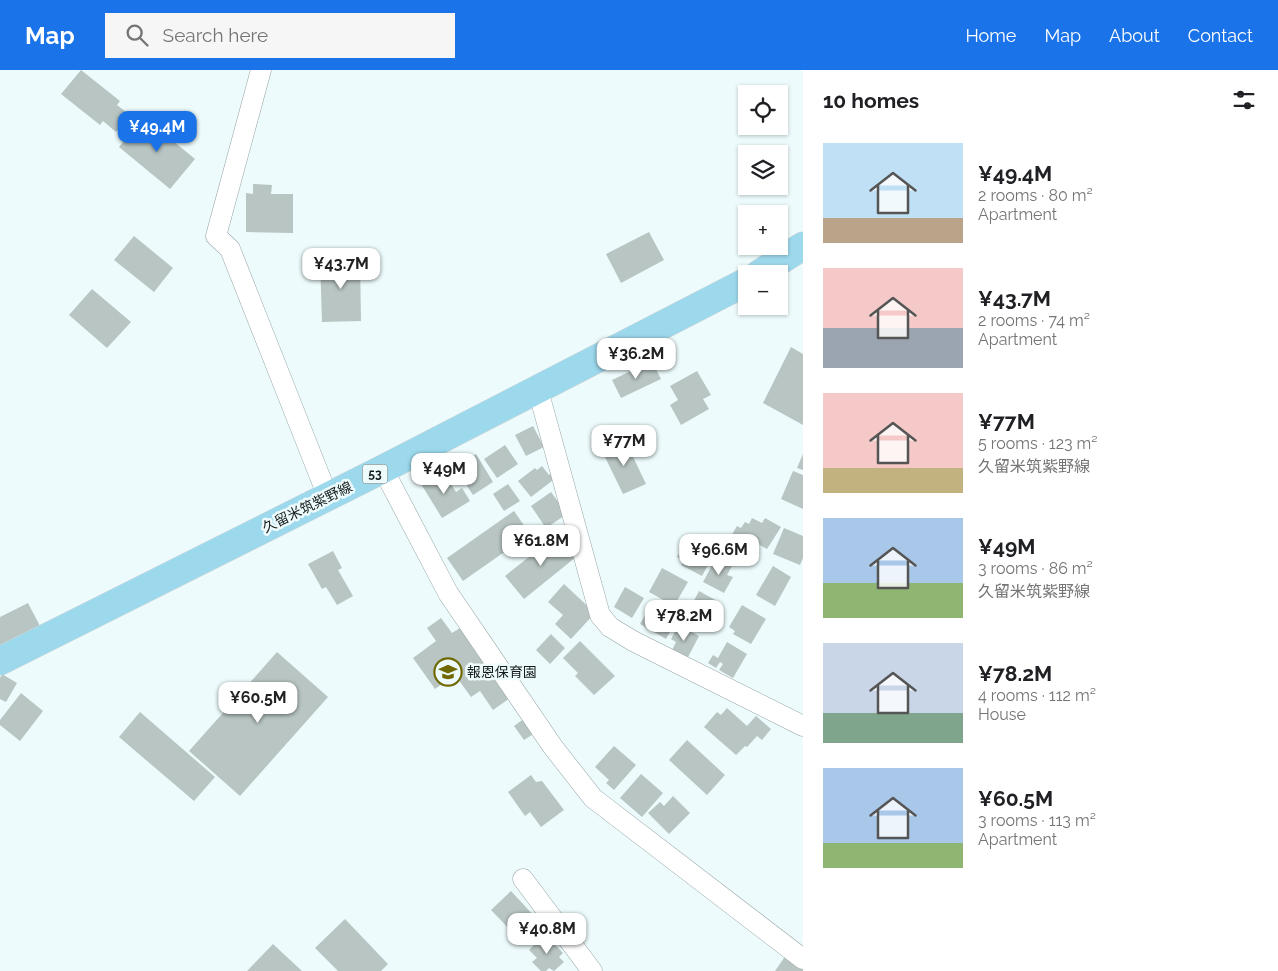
<!DOCTYPE html>
<meta charset="utf-8">
<style>
body{margin:0;font-family:Raleway,"Noto Sans JP",sans-serif;background:#f6f6f6;color:#202124;height:100vh;display:flex;flex-direction:column;font-size:19px;white-space:nowrap}
*{box-sizing:border-box;margin:0}
p{font-size:16px;color:#757577}
.icon{flex:none;width:28px;height:28px;fill:none;stroke:currentColor;stroke-width:2;stroke-linecap:round;stroke-linejoin:round}
.map{position:relative;flex:1;overflow:hidden}
.side{display:flex;flex-direction:column;background:#fff;width:475px}
.side>*{flex:none}
.buttons{position:absolute;left:738px;top:15px;display:grid;gap:10px}
.buttons a{display:grid;place-items:center;width:50px;height:50px;border-radius:0px;background:#fff;box-shadow:0 1px 4px #0004;font-size:25px}
.price{position:absolute;translate:-50% -42px;padding:0 11px;border-radius:10px;background:#fff;color:#222;font-size:16px;line-height:32px;filter:drop-shadow(0 1px 2px #0008)}
.price::after{content:'';position:absolute;left:50%;top:30px;width:15px;height:11px;margin-left:-8px;background:inherit;clip-path:polygon(0 0,100% 0,50% 100%)}
.price.active{background:#1a73e8;color:#fff}
ul{padding:0;list-style:none}
li{display:flex;align-items:center;gap:15px;height:125px;padding:0 20px}
li span{display:grid;place-items:center;flex:none;width:140px;height:100px;border-radius:0px;color:#555}
li>.icon{margin-inline-start:auto}
span .icon{width:60px;height:60px;fill:#fffc;stroke-width:1}
li b{font-size:21px}
h2{display:flex;justify-content:space-between;align-items:center;height:60px;padding:0 20px;font-size:21px}
header{display:flex;align-items:center;gap:30px;box-sizing:border-box;height:70px;padding:0 25px;background:#1a73e8;color:#fff}
header strong{font-size:24px}
nav{display:flex;gap:28px;margin-inline-start:auto;font-size:18px}
.search{width:350px;height:45px;background:#f6f6f6;display:flex;align-items:center;gap:12px;box-sizing:border-box;padding:0 18px;border-radius:0px;color:#757577;font-size:19px}
main{display:flex;flex:1;min-height:0}
.map>svg:first-child{display:block}
.building{fill:#b8c5c2}
.lines{fill:none;stroke-linecap:round;stroke-linejoin:round}
.minor-casing{stroke:#95a2a3;stroke-width:21}
.primary-casing{stroke:#d5d6d6;stroke-width:29}
.minor{stroke:#fff;stroke-width:20}
.primary{stroke:#9dd9ed;stroke-width:28}
.labels{text-anchor:middle;stroke-width:5;stroke-linejoin:round;paint-order:stroke}
.shield{fill:#edfbfc;stroke:#565e5f;stroke-width:1}
.shield-label{font-size:12px;font-weight:bold;fill:#161b1c}
.street-label{font-size:14px;fill:#161b1c;stroke:#edfbfc}
.poi-label{font-size:14px;fill:#161b1c;stroke:#edfbfc;text-anchor:start}
</style>
<header>
<strong>Map</strong>
<div class="search"><svg class="icon" aria-label="search" viewBox="0 0 24 24"><circle cx="10" cy="10" r="6"/><path d="M15 15l6 6"/></svg>Search here</div>
<nav><a>Home</a><a>Map</a><a>About</a><a>Contact</a></nav>
</header>
<main>
<div class="map">
<svg width="803" height="901" viewBox="0 0 803 901">
<rect width="100%" height="100%" fill="#edfbfc"/>
<path class="building" d="M81,0L120,31L117,35L130,45L116,62L103,51L100,55L61,24Z
M144,47L195,89L170,119L119,77Z
M253,114L272,115L271,124H293V163L246,162V123L253,124Z
M649,162L664,190L621,213L606,184Z
M134,166L173,198L154,222L114,190Z
M360,189L361,251L322,252L320,190Z
M92,219L131,252L107,278L69,245Z
M791,277L803,284V355L763,333Z
M652,291L661,309L621,328L612,310Z
M697,301L711,325L703,329L709,339L681,355L670,335L678,330L670,316Z
M533,356L544,377L526,386L515,365Z
M625,370L646,414L623,424L602,381Z
M505,375L518,394L497,408L484,389Z
M476,384L493,412L473,425L455,398Z
M803,384V400L797,398Z
M542,396L549,405L553,401L557,407L531,427L518,411L535,398L537,400Z
M443,401L456,422L462,418L470,431L442,448L421,414Z
M793,401L803,405V439L781,429Z
M508,414L520,431L504,441L493,424Z
M551,422L567,444L546,458L531,436Z
M514,441L530,464L463,511L447,488Z
M752,448L762,453L765,448L781,457L767,479L749,469L744,476L730,468L737,456L741,458L745,452L749,454Z
M784,458L803,466V488L800,495L773,484Z
M558,464L576,487L524,529L505,506Z
M688,468L714,484L702,506L681,495L684,490L677,487Z
M333,481L342,498L338,500L353,526L337,535L326,517L322,519L308,494Z
M716,488L732,496L727,505L733,507L724,523L703,512Z
M773,496L791,507L775,536L756,525Z
M662,498L688,512L674,536L649,522Z
M564,514L595,543L571,569L555,554L563,545L548,532Z
M625,517L644,528L632,548L614,537Z
M699,521L719,532L706,557L686,546Z
M28,533L40,556L0,576V547Z
M651,534L677,549L666,569L640,554Z
M742,535L766,549L751,574L733,564L735,561L729,557Z
M441,548L452,563L460,558L510,628L493,640L480,621L471,627L455,605L435,619L413,588L436,571L427,558Z
M679,555L699,566L686,591L671,582L676,572L671,569Z
M551,564L565,578L550,594L536,580Z
M580,571L615,606L594,625L575,606L578,603L563,588Z
M727,572L747,584L733,608L719,600L723,594L720,592L716,598L708,593L713,585L718,588Z
M277,582L328,627L240,726L189,681Z
M2,604L17,613L6,632L0,629V608Z
M21,623L43,641L20,671L0,655V650Z
M727,638L747,656L756,646L771,659L762,670L757,666L747,677L745,676L736,685L704,657L717,642L721,645Z
M140,642L215,707L194,731L119,667Z
M525,648L535,663L524,670L514,656Z
M687,670L725,705L707,725L669,690Z
M614,676L636,695L614,720L606,713L609,710L595,697Z
M641,704L663,723L642,747L620,728Z
M531,705L536,712L542,711L564,740L541,757L530,742L525,746L508,722Z
M673,726L690,743L669,764L648,743L660,732L664,736Z
M511,821L536,848L517,867L491,840Z
M345,849L388,894L381,901H338L315,878Z
M545,864L563,883L559,887L564,892L554,901L549,898L546,901H541L532,892L537,888L529,880Z
M273,874L302,901H247Z
M786,885L803,897V901H775Z"/>
<g class="lines">
<g class="minor-casing">
<path id="minor" d="M261,0L216,166L230,179L328,427
M538,320L600,545L610,557L633,571L803,656
M383,399L448,523L553,677L593,728L803,889
M523,809L592,901"/>
</g>
<g class="primary-casing">
<path id="primary" d="M759,204L803,176
M0,591L383,399L746,212"/>
</g>
<use href="#minor" class="minor"/>
<use href="#primary" class="primary"/>
</g>
<defs>
<g id="school-ring" transform="scale(1.4375)"><circle r="9.5" fill="#edfbfc" stroke="#706901" stroke-width="1.5"/><path d="M0-5L7-2L0 1L-7-2ZM-4 1L0 2.5L4 1V4Q0 6-4 4Z" fill="#706901"/></g>
</defs>
<g fill-rule="evenodd">
<use href="#school-ring" x="448" y="602"/>
</g>
<g class="labels">
<rect class="shield" x="362.5" y="394.5" width="25" height="19" rx="4"/>
<g class="shield-label">
<text x="375" y="408">53</text>
</g>
<g class="street-label">
<text transform="translate(307 437) rotate(-26)" y="5">久留米筑紫野線</text>
</g>
<g class="poi-label">
<text x="467" y="607">報恩保育園</text>
</g>
</g>
</svg>
<div class="buttons">
<a><svg class="icon" aria-label="locate" viewBox="0 0 24 24"><circle cx="12" cy="12" r="6"/><path d="M12 2v4M12 18v4M2 12h4M18 12h4"/></svg></a>
<a><svg class="icon" aria-label="layers" viewBox="0 0 24 24"><path d="M12 4l9 5-9 5-9-5zM3 14l9 5 9-5"/></svg></a>
<a>+</a>
<a>−</a>
</div>
<b class="price active" style="left:157px;top:83px">¥49.4M</b>
<b class="price" style="left:341px;top:220px">¥43.7M</b>
<b class="price" style="left:636px;top:310px">¥36.2M</b>
<b class="price" style="left:624px;top:397px">¥77M</b>
<b class="price" style="left:444px;top:425px">¥49M</b>
<b class="price" style="left:541px;top:497px">¥61.8M</b>
<b class="price" style="left:719px;top:506px">¥96.6M</b>
<b class="price" style="left:684px;top:572px">¥78.2M</b>
<b class="price" style="left:258px;top:654px">¥60.5M</b>
<b class="price" style="left:547px;top:885px">¥40.8M</b>
</div>
<section class="side">
<h2>10 homes<svg class="icon" aria-label="filters" viewBox="0 0 24 24"><path d="M4 7h16M4 17h16"/><circle cx="9" cy="7" r="2"/><circle cx="15" cy="17" r="2"/></svg></h2>
<ul>
<li><span style="background:linear-gradient(#bfe0f5 75%,#b9a48a 0)"><svg class="icon" aria-label="home" viewBox="0 0 24 24"><path d="M3 11l9-7 9 7M6 9v11h12V9"/></svg></span><div><b>¥49.4M</b><p>2 rooms · 80 m²</p><p>Apartment</p></div></li>
<li><span style="background:linear-gradient(#f6c9c9 60%,#9aa5b1 0)"><svg class="icon" aria-label="home" viewBox="0 0 24 24"><path d="M3 11l9-7 9 7M6 9v11h12V9"/></svg></span><div><b>¥43.7M</b><p>2 rooms · 74 m²</p><p>Apartment</p></div></li>
<li><span style="background:linear-gradient(#f6c9c9 75%,#c2b280 0)"><svg class="icon" aria-label="home" viewBox="0 0 24 24"><path d="M3 11l9-7 9 7M6 9v11h12V9"/></svg></span><div><b>¥77M</b><p>5 rooms · 123 m²</p><p>久留米筑紫野線</p></div></li>
<li><span style="background:linear-gradient(#a9c7e8 65%,#8fb573 0)"><svg class="icon" aria-label="home" viewBox="0 0 24 24"><path d="M3 11l9-7 9 7M6 9v11h12V9"/></svg></span><div><b>¥49M</b><p>3 rooms · 86 m²</p><p>久留米筑紫野線</p></div></li>
<li><span style="background:linear-gradient(#c9d6e8 70%,#7fa58c 0)"><svg class="icon" aria-label="home" viewBox="0 0 24 24"><path d="M3 11l9-7 9 7M6 9v11h12V9"/></svg></span><div><b>¥78.2M</b><p>4 rooms · 112 m²</p><p>House</p></div></li>
<li><span style="background:linear-gradient(#a9c7e8 75%,#8fb573 0)"><svg class="icon" aria-label="home" viewBox="0 0 24 24"><path d="M3 11l9-7 9 7M6 9v11h12V9"/></svg></span><div><b>¥60.5M</b><p>3 rooms · 113 m²</p><p>Apartment</p></div></li>
</ul>
</section>
</main>
